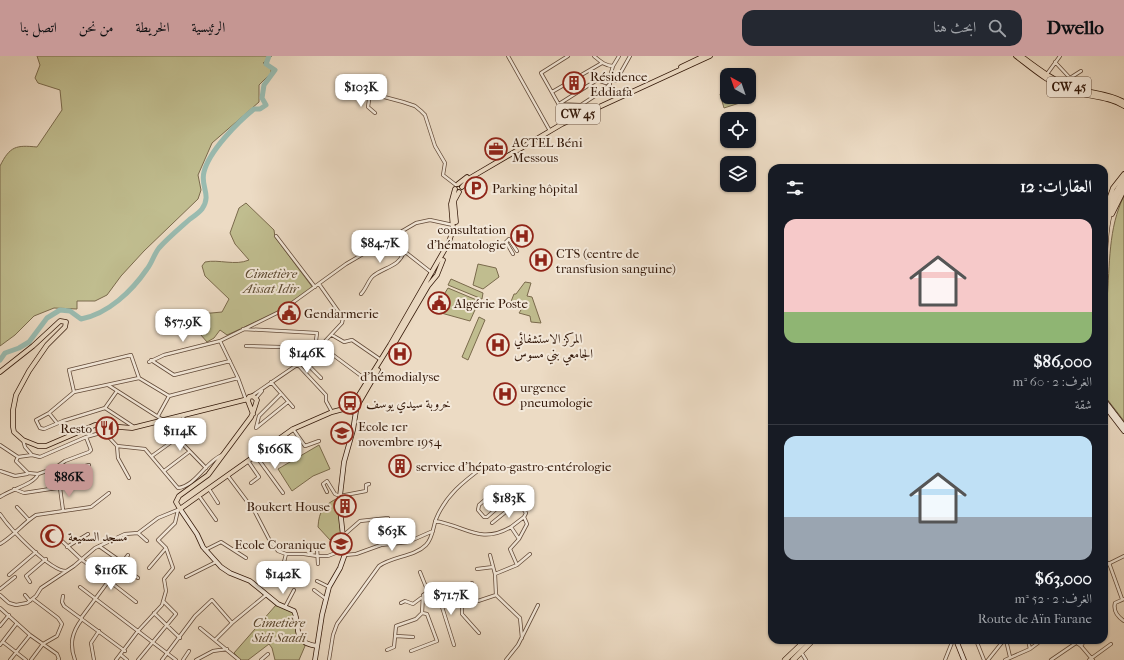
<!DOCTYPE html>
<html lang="ar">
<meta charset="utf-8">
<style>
body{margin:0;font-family:"IM FELL French Canon",Amiri,serif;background:#242831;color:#f1f3f6;direction:rtl;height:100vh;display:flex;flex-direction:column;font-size:15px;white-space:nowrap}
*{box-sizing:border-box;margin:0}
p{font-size:13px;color:#9ea1a6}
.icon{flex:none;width:22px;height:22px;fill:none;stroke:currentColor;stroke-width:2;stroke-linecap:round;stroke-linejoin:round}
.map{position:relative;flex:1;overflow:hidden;direction:ltr}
.drawer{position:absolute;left:768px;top:108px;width:340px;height:480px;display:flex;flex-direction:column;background:#171b24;border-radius:12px;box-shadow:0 1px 3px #0004;direction:rtl}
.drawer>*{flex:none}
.needle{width:26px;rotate:320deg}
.buttons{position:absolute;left:720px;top:12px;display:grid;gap:8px}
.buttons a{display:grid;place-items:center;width:36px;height:36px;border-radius:8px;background:#171b24;box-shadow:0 1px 3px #0004;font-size:20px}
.price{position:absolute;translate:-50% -34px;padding:0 9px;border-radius:8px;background:#fff;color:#222;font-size:13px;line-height:26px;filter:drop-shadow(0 1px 2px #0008)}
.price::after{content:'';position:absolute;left:50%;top:24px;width:12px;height:9px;margin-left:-6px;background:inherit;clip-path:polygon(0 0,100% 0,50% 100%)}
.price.active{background:#c59692;color:#111}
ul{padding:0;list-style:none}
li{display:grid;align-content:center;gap:8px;height:212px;padding:0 16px}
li+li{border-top:1px solid #363941}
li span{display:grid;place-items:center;height:124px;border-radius:12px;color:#555}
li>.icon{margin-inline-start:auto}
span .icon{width:72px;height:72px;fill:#fffc;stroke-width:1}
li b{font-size:17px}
h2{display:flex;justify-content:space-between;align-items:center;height:48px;padding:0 16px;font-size:17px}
header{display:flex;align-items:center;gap:24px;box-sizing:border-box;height:56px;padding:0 20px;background:#c59692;color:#111}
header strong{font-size:19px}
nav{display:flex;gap:22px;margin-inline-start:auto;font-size:14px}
.search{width:280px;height:36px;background:#242831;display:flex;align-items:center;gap:10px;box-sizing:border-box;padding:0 14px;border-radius:12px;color:#9ea1a6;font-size:15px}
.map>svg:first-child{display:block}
.green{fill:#c0bd8f;stroke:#7a6a4c}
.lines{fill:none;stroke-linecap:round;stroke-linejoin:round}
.river{stroke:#99bbb0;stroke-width:5}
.street-casing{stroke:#614938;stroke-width:4}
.secondary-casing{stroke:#331809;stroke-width:5.5}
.primary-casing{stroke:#331809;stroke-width:5.5}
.highway-casing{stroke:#331809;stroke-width:6}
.street{stroke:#f3e8d9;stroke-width:2.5}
.secondary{stroke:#f3e8d9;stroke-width:4}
.primary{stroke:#ecdbc4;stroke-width:4}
.highway{stroke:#ecdbc4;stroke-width:5}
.labels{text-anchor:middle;stroke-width:4;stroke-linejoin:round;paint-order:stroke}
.shield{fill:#f3e8d9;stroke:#6d5647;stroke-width:1}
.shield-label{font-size:12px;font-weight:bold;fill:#331809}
.poi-label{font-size:13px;fill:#331809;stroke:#f3e8d9;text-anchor:start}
.park-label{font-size:13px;font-style:italic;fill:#5d4a31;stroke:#f3e8d9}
</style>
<header>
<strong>Dwello</strong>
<div class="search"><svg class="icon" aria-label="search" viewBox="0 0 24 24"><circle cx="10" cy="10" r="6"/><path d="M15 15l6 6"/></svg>ابحث هنا</div>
<nav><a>الرئيسية</a><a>الخريطة</a><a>من نحن</a><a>اتصل بنا</a></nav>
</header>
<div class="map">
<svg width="1124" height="604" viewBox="0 0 1124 604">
<rect width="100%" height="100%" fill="#ecdbc4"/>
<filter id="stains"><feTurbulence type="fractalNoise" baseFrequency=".005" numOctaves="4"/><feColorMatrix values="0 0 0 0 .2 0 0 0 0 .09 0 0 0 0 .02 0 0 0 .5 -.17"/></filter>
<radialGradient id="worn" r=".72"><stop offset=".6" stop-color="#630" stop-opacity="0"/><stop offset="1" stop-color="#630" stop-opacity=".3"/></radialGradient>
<path class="green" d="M37,0H272L263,7L271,12V17L259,29V46L212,87L198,119L201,134L198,143L144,195L121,220L107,239L95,245H77V253L54,252L34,260L15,279L0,290V110C10,90 16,89 37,91L62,54L60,34L38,27L35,22L40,9Z
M727,36V41H748L749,44L724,52L720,38Z
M1124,140V365L1104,339V252L1107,244C1110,209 1108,172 1124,140Z
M246,147L274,174L275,181L313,232L282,254L227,279L220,274L214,282L207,286L187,263L190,259L222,256L229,243L205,220L202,210L205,206C219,203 235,210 249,204L235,188L230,177L239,152Z
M478,208L496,212L499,221L483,233L473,229Z
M451,223L483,237L482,243L448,229Z
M525,226L531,227L527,240L532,241L541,267L531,266L530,260L519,257L521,254L510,248L514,238H516Z
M448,232L479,245L470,265L434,255Z
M479,261L485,264L468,304L462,301Z
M319,389L330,413L313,420L292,435L278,413Z
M338,442L343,485L330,484L318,471C319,454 324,449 338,442Z
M276,549L294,557L297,577L305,590L299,604H275L272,592L269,588L248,604H241L234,597Z"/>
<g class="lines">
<path class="river" d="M0,304L5,297L19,292L29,286L47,262L60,254L70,255L81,263C108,258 132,235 147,213C152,207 154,198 159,192C168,182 180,172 190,163C194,160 199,157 202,153C212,139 200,130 204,116C209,95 238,66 254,53H260L266,49L262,42L264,29L275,14L266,8L269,0"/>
<g class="street-casing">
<path id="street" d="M508,0L550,75
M594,0C600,5 605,10 613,10L619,0
M1055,6L1070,22L1081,15
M1047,18L1060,0
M358,34L403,46L415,50L421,55L425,59L435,90L445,107L443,119L456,129
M552,36L602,7
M370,37L368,51L375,57
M559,48L581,49L604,34L610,28L609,24L616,25L630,0
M559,48L597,24L606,27L609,24L613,10
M567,63L541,17L568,0
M276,180L315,231
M404,195L432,217
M513,198L506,186L509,183L517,195
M361,238C366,233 369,223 373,220C384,211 400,211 404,195L396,180
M243,273L317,277L315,292
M332,279L344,286L352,284L381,304
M220,285L238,322L246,344
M246,290L315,292
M321,290L368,325
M151,304L174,319L230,305
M304,305L321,322
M149,306L164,299L220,285L281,255L346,208L416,167L430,164L453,169
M298,309L326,339V345L332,356
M271,326L293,351
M108,329L163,364
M74,336L69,314L131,299L139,322L169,340L238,322
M281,338L259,360L256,372L288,346
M253,339L313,298L342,267L343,262L319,228
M256,342L262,335
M105,352L117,335
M49,357L57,367
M158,360L169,340
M101,369L104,376L117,390L145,393L178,432C196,430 206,405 222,399
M179,370L184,366L183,360
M134,371L105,352L63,365L44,373L40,372L36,364L49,357L74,336L139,322
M293,373L305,390L319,385
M23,384L25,391L32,399L18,401L16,405L28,417L38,418L55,412L65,405L89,396L91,394L86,381
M0,389L18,401
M117,390L118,402L129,422
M32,399L40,401L86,381L104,376
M152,400L177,382L206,412
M256,400L283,437
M248,405L259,421L251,427
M55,412L68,415L89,409
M0,415L15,420L27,418
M164,415L189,396
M228,420L255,456L270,485L278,495L286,498H304L317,500H328L338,496L345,498
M60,432L63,454
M14,433L24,437L83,428
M209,433L218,447
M327,436L323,428L327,425L335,438L340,440L366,435V429L369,428
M512,439L487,461H484L478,454L479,449L500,431H503C512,439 520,447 526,457L524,461L527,468L519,483
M199,440L216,464
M0,441C9,434 35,428 38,418
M17,451L29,464
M0,458C10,473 50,515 66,515
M435,465C466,470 480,489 511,471L519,483L510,493L517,509L495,518L496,539L520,562L522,582
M492,467L518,446
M511,471L524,461
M138,477L147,485
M344,479L360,465L388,462
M62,485L81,503L136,546
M0,488C14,480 22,468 36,459L91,451L109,437
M99,490L123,507
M67,491L88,478
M317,492L318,508
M205,494L221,486L246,502
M345,499L356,498L381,489L408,486L433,475
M490,499L495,518
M1109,507L1122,543
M517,509L530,498
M121,510L138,522
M283,510L286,498
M1104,510L1124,500
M149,512L166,492
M477,513L493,511
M420,516L428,536
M9,519L36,496
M186,521L216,506
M317,525L329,531
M30,526L26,520L46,503
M472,527L474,545
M80,531L176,604
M0,533L15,521
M314,534L326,543
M437,535L454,589
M0,539L9,547L16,549L27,547L36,540L41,532L74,510L95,492L125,478L138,477L158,462L180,453
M25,539L30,545
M63,540L62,546L64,550L125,595
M462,540V558L479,577
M1124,543L1115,547C1113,555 1118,561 1124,565
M401,547L405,545L413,548L421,542
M285,551L294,534
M0,552L30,579L57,598L59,603L58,604
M154,557L180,582
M81,562L128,499
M0,570L9,559
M200,572L239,604
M396,580L413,581
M216,583L232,567L266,539
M976,584L984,604
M1006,584L1010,601
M1028,584L1030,593
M1073,584L1081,590L1093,604
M3,586L26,604
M0,589L17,567
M1081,590L1085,584
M387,594L394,591L396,570L416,563L422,557L423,539L428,536L457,533L463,543L478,545L496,539
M411,595L437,585L427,558L422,557
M801,596L806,604
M121,599L127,604
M10,604L30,579
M31,604L43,588L57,580L62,568L58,562L33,543
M75,604C69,588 72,576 82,563
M94,604L91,587L99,575
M116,604L138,575L162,549L166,535L164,523L173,512L166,492L158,484L175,467L178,454
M138,604L176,558L163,545
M162,604L195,560L212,544L232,567
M183,604L189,595
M196,604L213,595L227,593
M261,604L268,598
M329,604L333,579L337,568L379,510C393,500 414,501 426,489C433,482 433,471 436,463C446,439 463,426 483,411
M506,604L518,589L538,549
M945,604L953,584
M988,604L1004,584
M1005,604L1030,593L1042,584
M1051,604L1076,587
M1089,604L1111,588"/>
</g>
<g class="secondary-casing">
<path id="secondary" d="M1104,344L1124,370
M1104,349L1124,375
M180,453L197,478L203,491L221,511L230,517L250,525L278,548L294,555C302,573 290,586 317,590
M956,584L964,604
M315,604L322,559L329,531L340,512L345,498L340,453V440L344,406L353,374L356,355"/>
</g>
<g class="primary-casing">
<path id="primary" d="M1016,0C1033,13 1050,28 1071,35C1088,41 1108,40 1124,50
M1021,0C1037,12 1055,26 1074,32C1090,37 1109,37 1124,46
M681,11L704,0
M458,128L467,121
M462,131L470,122L562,68L710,0
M1107,149L1113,132L1124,118
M1112,158L1124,134
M456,166L454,145L459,136
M394,288L428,230L437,219L443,204
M0,316L33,290L60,265L66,266L65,271L47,289L29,315L16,339L13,354V371L14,376L23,384L38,390H46L95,369L132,372L248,343
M350 353a3 3 0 1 1 6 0a3 3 0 1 1-6 0Z
M352,350L390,289L449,186L453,173L451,148L455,133
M356,352L378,314
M253,358L248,345L249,341L253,340L257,344C255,350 254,355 251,361L208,419L179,440L176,446L180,453L293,373L332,356L351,351"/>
</g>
<g class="highway-casing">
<path id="highway" d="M1104,164L1107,151L1124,123
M1104,209C1106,181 1105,151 1124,129
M785,604L806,584
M793,604L813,584"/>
</g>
<use href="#street" class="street"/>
<use href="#secondary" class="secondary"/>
<use href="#primary" class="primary"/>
<use href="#highway" class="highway"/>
</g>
<defs>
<g id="building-ring" transform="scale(1.15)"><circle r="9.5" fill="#f3e8d9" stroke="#8f2418" stroke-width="1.5"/><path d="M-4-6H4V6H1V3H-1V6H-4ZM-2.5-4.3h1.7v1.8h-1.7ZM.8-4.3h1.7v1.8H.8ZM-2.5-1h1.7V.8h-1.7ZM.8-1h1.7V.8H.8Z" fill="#8f2418"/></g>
<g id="office-ring" transform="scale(1.15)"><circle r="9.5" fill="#f3e8d9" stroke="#8f2418" stroke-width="1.5"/><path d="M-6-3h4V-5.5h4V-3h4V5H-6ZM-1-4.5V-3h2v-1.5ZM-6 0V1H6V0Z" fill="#8f2418"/></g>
<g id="parking-ring" transform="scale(1.15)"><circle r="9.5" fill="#f3e8d9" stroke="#8f2418" stroke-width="1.5"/><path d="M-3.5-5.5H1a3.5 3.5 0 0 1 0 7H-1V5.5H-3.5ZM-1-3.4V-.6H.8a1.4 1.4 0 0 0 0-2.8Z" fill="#8f2418"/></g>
<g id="hospital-ring" transform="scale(1.15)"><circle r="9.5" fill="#f3e8d9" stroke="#8f2418" stroke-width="1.5"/><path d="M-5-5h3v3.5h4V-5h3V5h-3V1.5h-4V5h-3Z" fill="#8f2418"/></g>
<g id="civic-ring" transform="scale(1.15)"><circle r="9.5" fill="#f3e8d9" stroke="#8f2418" stroke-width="1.5"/><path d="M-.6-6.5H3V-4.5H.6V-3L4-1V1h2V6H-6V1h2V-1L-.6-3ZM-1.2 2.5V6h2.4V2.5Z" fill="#8f2418"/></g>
<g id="bus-ring" transform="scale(1.15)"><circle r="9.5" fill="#f3e8d9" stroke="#8f2418" stroke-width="1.5"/><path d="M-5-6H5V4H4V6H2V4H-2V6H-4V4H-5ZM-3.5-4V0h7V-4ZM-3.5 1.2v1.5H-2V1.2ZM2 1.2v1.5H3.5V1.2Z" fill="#8f2418"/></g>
<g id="restaurant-ring" transform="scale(1.15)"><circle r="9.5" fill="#f3e8d9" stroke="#8f2418" stroke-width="1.5"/><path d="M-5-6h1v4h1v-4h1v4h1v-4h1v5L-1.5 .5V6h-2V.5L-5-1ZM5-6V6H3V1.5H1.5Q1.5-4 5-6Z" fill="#8f2418"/></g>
<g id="school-ring" transform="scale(1.15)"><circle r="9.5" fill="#f3e8d9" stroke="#8f2418" stroke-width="1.5"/><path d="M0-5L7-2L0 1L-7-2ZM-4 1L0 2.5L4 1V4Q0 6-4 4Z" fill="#8f2418"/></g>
<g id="mosque-ring" transform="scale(1.15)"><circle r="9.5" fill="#f3e8d9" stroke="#8f2418" stroke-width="1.5"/><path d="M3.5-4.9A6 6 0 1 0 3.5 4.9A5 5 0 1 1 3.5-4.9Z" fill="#8f2418"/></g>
</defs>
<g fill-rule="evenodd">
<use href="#building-ring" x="574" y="27"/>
<use href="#office-ring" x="496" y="93"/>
<use href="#parking-ring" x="476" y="132"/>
<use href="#hospital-ring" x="522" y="180"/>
<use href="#hospital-ring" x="541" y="204"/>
<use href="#civic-ring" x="439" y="247"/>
<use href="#civic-ring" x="289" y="257"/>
<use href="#hospital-ring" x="498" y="289"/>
<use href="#hospital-ring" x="400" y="298"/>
<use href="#hospital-ring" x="505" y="338"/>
<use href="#bus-ring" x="350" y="347"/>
<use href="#restaurant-ring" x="107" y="372"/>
<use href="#school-ring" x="342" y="377"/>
<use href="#building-ring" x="400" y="410"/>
<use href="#building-ring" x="345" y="450"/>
<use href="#mosque-ring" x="52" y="480"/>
<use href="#school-ring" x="341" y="488"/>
</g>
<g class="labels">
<g class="shield">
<rect x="1047" y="21" width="44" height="20" rx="3"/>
<rect x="556" y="48" width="44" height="20" rx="3"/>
</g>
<g class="shield-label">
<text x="1069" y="35">CW 45</text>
<text x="578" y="62">CW 45</text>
</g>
<g class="poi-label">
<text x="590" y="25">Résidence<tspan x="590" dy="15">Eddiafa</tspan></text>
<text x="512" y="91">ACTEL Béni<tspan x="512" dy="15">Messous</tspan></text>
<text x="492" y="137">Parking hôpital</text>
<text x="506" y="178" text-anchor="end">consultation<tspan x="506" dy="15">d'hématologie</tspan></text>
<text x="556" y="202">CTS (centre de<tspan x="556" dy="15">transfusion sanguine)</tspan></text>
<text x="454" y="252">Algérie Poste</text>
<text x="304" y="262">Gendarmerie</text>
<text x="514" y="287">المركز الاستشفائي<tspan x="514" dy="15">الجامعي بني مسوس</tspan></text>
<text x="400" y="325" text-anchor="middle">d'hémodialyse</text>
<text x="520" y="336">urgence<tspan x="520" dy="15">pneumologie</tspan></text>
<text x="366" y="352">خروبة سيدي يوسف</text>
<text x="358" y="375">Ecole 1er<tspan x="358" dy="15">novembre 1954</tspan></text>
<text x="92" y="377" text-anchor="end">Resto</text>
<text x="416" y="415">service d'hépato-gastro-entérologie</text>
<text x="330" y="455" text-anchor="end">Boukert House</text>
<text x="68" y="485">مسجد السميعة</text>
<text x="326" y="493" text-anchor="end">Ecole Coranique</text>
</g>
<g class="park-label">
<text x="271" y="222">Cimetière<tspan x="271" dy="15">Aissat Idir</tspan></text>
<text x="279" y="571">Cimetière<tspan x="279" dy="15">Sidi Saadi</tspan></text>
</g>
</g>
<rect width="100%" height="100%" filter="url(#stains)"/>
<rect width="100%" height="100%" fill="url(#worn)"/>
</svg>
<div class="buttons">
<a><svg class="needle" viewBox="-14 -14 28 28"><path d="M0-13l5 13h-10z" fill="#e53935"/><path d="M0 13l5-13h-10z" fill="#9ea1a6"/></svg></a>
<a><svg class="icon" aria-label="locate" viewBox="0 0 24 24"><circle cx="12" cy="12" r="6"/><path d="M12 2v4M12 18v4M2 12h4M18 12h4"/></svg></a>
<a><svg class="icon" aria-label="layers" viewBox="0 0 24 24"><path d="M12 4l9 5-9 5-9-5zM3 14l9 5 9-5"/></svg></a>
</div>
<b class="price" style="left:361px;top:52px">$103K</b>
<b class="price" style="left:380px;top:208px">$84.7K</b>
<b class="price" style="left:183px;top:287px">$57.9K</b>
<b class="price" style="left:307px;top:318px">$146K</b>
<b class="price" style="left:180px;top:396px">$114K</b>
<b class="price" style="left:275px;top:414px">$166K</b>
<b class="price active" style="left:69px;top:442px">$86K</b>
<b class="price" style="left:509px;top:463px">$183K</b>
<b class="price" style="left:392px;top:496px">$63K</b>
<b class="price" style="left:111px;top:535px">$116K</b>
<b class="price" style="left:283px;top:539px">$142K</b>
<b class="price" style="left:451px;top:560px">$71.7K</b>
<section class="drawer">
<h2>العقارات: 12<svg class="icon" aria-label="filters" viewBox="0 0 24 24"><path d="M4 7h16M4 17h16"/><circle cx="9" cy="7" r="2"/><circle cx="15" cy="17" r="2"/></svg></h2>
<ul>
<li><span style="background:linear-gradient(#f6c9c9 75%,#8fb573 0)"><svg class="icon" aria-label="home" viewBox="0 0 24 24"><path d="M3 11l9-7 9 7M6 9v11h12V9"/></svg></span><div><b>$86,000</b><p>الغرف: 2 · 60 m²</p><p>شقة</p></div></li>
<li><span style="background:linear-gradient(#bfe0f5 65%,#9aa5b1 0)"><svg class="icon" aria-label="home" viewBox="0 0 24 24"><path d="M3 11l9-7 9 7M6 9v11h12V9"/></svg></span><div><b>$63,000</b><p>الغرف: 2 · 52 m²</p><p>Route de Aïn Farane</p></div></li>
</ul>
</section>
</div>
